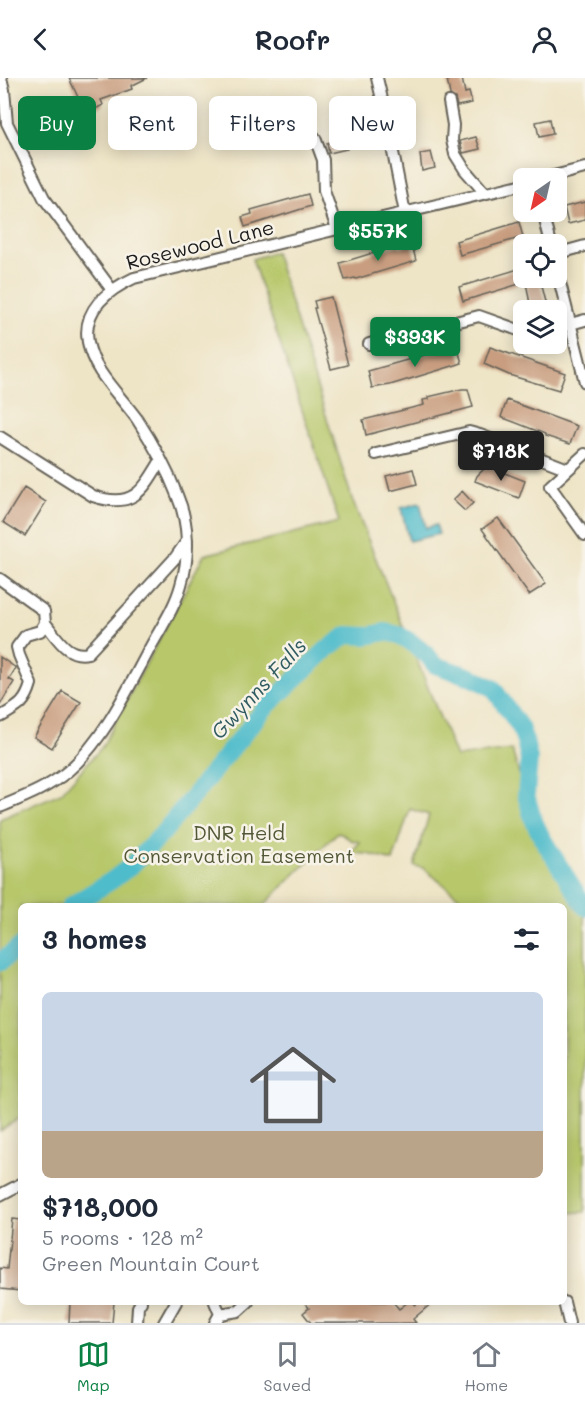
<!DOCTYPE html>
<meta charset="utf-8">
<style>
body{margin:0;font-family:Mali,sans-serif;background:#f6f6f7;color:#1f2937;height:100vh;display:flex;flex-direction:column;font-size:22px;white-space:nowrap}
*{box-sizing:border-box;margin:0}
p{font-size:20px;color:#747a83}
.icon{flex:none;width:33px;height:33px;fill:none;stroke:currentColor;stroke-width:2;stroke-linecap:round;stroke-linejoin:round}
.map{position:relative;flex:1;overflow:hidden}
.sheet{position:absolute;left:18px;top:825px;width:549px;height:402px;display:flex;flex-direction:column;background:#fff;border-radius:9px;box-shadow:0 3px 15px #0003}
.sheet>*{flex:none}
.banner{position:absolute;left:18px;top:18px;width:549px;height:54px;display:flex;gap:12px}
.needle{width:39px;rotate:214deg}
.controls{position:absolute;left:513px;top:90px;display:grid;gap:12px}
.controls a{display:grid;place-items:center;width:54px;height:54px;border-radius:9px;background:#fff;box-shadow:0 3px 15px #0003;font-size:30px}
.price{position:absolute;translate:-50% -51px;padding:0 14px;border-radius:6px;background:#0b8043;color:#fff;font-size:20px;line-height:39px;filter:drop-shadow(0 2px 3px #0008)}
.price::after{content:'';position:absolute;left:50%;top:36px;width:18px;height:14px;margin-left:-9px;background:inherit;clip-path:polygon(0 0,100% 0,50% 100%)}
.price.current{background:#222;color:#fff}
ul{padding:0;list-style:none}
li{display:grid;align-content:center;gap:12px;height:318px;padding:0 24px}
li span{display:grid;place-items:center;height:186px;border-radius:9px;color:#555}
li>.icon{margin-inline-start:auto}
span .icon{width:108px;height:108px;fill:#fffc;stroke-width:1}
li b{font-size:26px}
h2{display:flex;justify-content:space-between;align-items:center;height:72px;padding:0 24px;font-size:26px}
.chip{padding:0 21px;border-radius:9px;background:#fff;box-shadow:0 3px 15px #0003;font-size:21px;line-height:54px}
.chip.current{background:#0b8043;color:#fff}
header{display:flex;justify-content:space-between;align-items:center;height:78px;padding:0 24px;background:#fff;font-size:27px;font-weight:600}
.tabs{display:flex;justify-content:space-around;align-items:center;height:84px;border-top:2px solid #e0e1e3;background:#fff;font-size:16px;color:#747a83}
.tabs a{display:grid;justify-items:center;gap:3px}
.tabs .current{color:#0b8043}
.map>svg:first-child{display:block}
.green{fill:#b7c76a;stroke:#6a7243;stroke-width:1.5}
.water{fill:#50bccb;stroke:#366c74;stroke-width:1.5}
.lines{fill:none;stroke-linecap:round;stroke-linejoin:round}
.river{stroke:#50bccb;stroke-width:18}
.building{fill:#c99e80}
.minor-casing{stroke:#666258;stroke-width:14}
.minor{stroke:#fff;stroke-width:10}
.labels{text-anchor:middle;stroke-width:5;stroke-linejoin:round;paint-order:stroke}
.street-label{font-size:20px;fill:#1c1c1c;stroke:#f7f3e8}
.park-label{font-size:20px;fill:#525837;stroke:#f7f3e8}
.water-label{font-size:21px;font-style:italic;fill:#315c62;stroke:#f7f3e8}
</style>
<header><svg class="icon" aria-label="back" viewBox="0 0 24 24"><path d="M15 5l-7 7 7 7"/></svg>Roofr<svg class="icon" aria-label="person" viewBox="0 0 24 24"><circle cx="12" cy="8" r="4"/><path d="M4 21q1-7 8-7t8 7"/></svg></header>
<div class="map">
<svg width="585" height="1245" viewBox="0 0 585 1245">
<rect width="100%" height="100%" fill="#f7f3e8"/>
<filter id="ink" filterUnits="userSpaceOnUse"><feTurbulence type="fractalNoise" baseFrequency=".0167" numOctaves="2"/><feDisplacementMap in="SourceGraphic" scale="12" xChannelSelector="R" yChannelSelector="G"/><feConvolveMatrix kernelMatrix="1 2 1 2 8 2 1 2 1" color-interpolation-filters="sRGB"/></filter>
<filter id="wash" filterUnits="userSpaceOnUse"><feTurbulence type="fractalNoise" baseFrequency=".008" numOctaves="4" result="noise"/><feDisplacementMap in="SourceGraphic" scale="24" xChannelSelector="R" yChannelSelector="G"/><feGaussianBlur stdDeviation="1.35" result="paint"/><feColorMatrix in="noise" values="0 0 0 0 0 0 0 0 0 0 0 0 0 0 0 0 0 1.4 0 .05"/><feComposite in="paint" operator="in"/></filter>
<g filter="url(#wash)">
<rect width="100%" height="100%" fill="#eee4c6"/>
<path class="green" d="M275,174L353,424L456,679L512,672L528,727L547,772L585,828V1134L564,1135V828H470L423,790L414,788L429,737L410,731L393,783L368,776L350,775L360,764L353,763L338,754L263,828H21V1039L0,1053V741L61,715L102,669L204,477L339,444L252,181Z"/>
<path class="water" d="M420,425L426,450L436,447L439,456L409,463L401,430Z"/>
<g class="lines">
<path class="river" d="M70,828L111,803L131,788L162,756L264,631L326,572L347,557L367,558L385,554L399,557L411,564L428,578L435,587L471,599L493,610L520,649L525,663L529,681L526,717L533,741L542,760L585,829
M0,884L21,868"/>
</g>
<g id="blocks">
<path class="building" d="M69,0H147L131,8L132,11L101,22L103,27L86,36Z
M451,0H462L465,15L469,14L472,25L457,28L455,20L450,17L447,1Z
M550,41L553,56L539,59L536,44Z
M282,46L290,56L279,65L270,55Z
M476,59L480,71L463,75L460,63Z
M345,60L347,71L329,75L327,65Z
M431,74L435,90L422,93L420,76Z
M308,116L311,128L245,149L242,139L252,136L251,132Z
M585,124V142L568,146L564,129Z
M519,144L523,159L460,177L456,163Z
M412,166L416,183L356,201L355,200L345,202L340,185L399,167L400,169Z
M522,190L526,204L539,200L547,232H531L526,204L463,223L459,209Z
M331,219L348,287L331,291L314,230H316L314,223Z
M457,268L462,285L456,287L390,307L372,310L368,293Z
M490,269L565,295L559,312L509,297L484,286Z
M462,311H468L473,329L366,357L363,342L424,327L423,322L429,321L428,319Z
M507,322L577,348L570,366L545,358V356L501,339Z
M487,388L525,403L519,420L475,403L477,398Z
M413,391L417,406L390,413L386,398Z
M24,410L46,424L25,458L3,444Z
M462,413L473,425L465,433L453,422Z
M498,440L546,506L529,517L482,451Z
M0,579L16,590L9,601L14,604L0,627Z
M62,613L81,624L52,670L34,659Z
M12,1141L21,1142V1213L0,1211V1190L7,1191Z
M70,1224H114L112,1245H69Z
M305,1224H393L399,1231L408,1224H412L415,1227L419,1224H433L413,1241L416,1245H311L303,1235L309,1230Z"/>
</g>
</g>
<g filter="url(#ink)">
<use href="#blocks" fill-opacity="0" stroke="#666258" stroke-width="1.5"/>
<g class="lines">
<g class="minor-casing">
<path id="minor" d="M1,0L4,12L7,45L44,120L112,212
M377,0L385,34L405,135
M449,24L453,47L452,62L455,76L465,92L485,115
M297,48L305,47L315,60L323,82L324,113L337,151
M546,100L585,90
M543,134L551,166
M556,176L585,168
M556,189L585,304
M556,250L585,242
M369,266L479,238L524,254
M0,359L93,418C132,431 142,414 160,384
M376,376L469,354L480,357L568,391
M585,376L550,408L585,457
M0,501L44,533L45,545L40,553L26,557L17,569L19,577L31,606C25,627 17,629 0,639
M45,545C57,559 67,580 88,575L175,480L187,463
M0,729C24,719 48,710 68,693C104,662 129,609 151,568C162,548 175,529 181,507C190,478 189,445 177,417C167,391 152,364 137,341C120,317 93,294 88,264C82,232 108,212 134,200L524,106
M0,1117L21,1106
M215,1224L220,1236L215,1245
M564,1224L569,1245
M220,1236L238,1233L248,1224
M137,1245L138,1229L141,1224
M164,1245L176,1224"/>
</g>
<use href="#minor" class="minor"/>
</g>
</g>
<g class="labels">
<g class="street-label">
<text transform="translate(200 167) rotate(-14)" y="7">Rosewood Lane</text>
</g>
<g class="park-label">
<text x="239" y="762">DNR Held<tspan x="239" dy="23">Conservation Easement</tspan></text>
</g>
<g class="water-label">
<text transform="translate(259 611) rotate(-47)" y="7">Gwynns Falls</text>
</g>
</g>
</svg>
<div class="controls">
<a><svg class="needle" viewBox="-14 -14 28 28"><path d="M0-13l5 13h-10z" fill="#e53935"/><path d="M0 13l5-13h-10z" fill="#747a83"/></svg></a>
<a><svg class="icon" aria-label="locate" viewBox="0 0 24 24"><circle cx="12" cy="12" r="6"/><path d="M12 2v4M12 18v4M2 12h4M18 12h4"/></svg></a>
<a><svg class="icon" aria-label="layers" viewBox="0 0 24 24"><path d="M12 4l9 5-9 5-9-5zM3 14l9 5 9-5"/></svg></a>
</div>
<b class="price" style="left:378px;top:184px">$557K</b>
<b class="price" style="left:415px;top:290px">$393K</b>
<b class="price current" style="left:501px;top:404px">$718K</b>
<div class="banner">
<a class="chip current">Buy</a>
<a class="chip">Rent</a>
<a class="chip">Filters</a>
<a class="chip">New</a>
</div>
<section class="sheet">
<h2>3 homes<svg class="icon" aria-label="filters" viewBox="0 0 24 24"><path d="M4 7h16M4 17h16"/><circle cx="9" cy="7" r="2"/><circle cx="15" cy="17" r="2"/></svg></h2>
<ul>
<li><span style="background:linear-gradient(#c9d6e8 75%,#b9a48a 0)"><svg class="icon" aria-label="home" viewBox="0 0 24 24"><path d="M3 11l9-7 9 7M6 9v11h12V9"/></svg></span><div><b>$718,000</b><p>5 rooms · 128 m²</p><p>Green Mountain Court</p></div></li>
</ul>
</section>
</div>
<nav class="tabs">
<a class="current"><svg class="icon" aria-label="map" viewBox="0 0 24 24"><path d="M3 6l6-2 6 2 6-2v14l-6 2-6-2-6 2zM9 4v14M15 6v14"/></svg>Map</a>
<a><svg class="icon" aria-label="saved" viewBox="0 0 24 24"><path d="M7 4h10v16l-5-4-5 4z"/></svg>Saved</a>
<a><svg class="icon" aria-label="home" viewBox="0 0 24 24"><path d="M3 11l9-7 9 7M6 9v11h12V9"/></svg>Home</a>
</nav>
